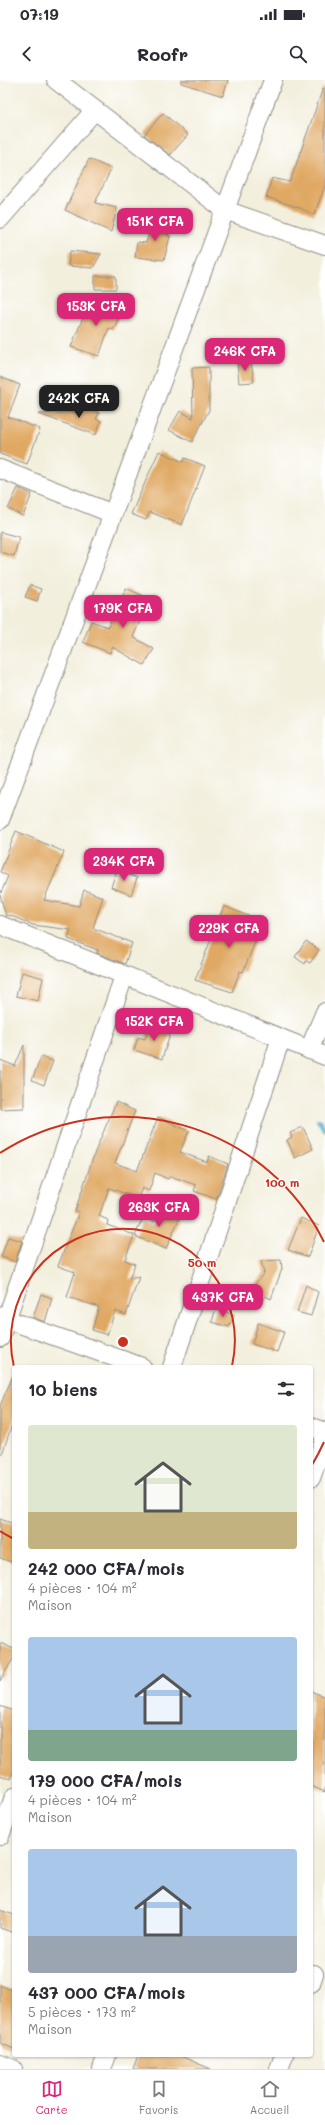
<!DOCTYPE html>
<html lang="fr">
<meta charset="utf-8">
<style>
body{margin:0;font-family:Mali,sans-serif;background:#f7f7f7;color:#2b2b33;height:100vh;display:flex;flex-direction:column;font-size:15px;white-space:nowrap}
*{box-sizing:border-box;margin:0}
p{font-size:13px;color:#7c7c81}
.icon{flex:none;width:22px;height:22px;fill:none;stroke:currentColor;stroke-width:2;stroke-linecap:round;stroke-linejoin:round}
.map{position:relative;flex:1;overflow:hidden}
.details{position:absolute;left:12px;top:1285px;width:301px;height:692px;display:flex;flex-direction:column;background:#fff;border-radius:4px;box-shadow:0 1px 3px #0004}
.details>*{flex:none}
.price{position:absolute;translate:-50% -34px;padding:0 9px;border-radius:8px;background:#db2777;color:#fff;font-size:13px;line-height:26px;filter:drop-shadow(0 1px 2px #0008)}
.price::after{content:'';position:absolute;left:50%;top:24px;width:12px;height:9px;margin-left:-6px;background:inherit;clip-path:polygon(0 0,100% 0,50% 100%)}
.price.current{background:#222;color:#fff}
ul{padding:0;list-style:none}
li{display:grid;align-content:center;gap:8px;height:212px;padding:0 16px}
li span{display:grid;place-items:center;height:124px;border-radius:4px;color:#555}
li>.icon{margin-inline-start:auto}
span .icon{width:72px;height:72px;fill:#fffc;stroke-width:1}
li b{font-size:17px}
h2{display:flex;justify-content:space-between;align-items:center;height:48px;padding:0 16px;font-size:17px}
.status{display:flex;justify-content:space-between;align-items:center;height:28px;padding:0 20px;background:#fff;direction:ltr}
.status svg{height:11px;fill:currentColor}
header{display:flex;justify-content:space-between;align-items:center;height:52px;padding:0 16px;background:#fff;font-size:18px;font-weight:700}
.tab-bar{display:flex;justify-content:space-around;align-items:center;height:56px;border-top:1px solid #e1e1e2;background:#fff;font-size:11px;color:#7c7c81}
.tab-bar a{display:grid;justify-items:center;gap:2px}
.tab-bar .current{color:#db2777}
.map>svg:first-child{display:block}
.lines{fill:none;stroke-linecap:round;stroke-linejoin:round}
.stream{stroke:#44a9c4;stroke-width:4.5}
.building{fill:#e0a964}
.street-casing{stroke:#8f8d84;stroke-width:20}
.street{stroke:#fff;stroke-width:18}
.ring{fill:none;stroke:#c8321e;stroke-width:2}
.centre{fill:#c8321e;stroke:#fff;stroke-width:2}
.ring-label{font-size:12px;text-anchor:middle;font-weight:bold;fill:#c8321e;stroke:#fff;stroke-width:3;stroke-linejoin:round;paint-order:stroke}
</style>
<div class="status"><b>07:19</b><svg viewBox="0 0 49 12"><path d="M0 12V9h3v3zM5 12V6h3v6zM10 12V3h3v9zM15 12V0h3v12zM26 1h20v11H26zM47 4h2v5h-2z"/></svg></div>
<header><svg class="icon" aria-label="back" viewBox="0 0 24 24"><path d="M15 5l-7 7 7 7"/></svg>Roofr<svg class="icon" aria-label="search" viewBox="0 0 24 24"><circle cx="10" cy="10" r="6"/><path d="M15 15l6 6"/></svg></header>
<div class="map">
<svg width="325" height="1989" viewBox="0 0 325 1989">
<rect width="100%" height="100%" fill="#fff"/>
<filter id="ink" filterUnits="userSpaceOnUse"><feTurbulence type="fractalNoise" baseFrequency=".025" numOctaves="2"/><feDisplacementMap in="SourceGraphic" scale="8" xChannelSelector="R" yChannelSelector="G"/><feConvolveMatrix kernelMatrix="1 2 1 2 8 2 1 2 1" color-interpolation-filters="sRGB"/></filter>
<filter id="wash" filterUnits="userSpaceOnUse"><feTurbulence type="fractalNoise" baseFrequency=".012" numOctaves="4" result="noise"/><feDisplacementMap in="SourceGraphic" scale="16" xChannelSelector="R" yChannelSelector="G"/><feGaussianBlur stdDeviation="0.9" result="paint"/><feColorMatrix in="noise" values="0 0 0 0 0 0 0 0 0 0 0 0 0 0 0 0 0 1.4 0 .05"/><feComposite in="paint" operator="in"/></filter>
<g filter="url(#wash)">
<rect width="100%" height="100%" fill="#f3efdd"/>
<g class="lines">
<path class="stream" d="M318,1040L325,1050"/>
</g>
<g id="blocks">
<path class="building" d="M181,0H228L223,16L181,3Z
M323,8L325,9V106L314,135L300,128L266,117L272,98L290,102Z
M163,33L188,55L170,75L144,55Z
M89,79L111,89L95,123L117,128L111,152L65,130Z
M153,138L170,142L167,155L170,156L164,180L135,177L137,162L146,163Z
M70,171L101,174L93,188L68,186Z
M95,196H116V209H95Z
M91,218L122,231L113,250L109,248L99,276L71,267Z
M251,281L254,302L239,303L237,282Z
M209,287V330L192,362L169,350L180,331L193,338L192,288Z
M0,297L20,305L8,337L40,349L27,384L0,374Z
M81,325L99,333L96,339L101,341L96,355L39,334L78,332Z
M159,371L183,382L185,378L205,386L182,445L150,432L146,440L131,434Z
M18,408L32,414L23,436L8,429Z
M0,452L19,457L14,476L0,472Z
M30,505L41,509L37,521L25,517Z
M126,508L150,519L133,557L154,569L144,585L112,567L110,573L83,562L91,541L108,547Z
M16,751L64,772L44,820L79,826L84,810L103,817L93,848L132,863L125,884L97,873L98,870L68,859L71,850L33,845L9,835L6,836L0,815L8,796L0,792Z
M117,790L137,798L131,815L111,807Z
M224,826L263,842L243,892L240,891L232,912L195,900Z
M306,861L319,870L310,883L306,881L305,884L295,877Z
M22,892L43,898L38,921L16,916Z
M150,945L171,952L162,979L134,970L138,957L145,959Z
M24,965V1028L0,1029V980L15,986Z
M41,977L53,981L44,1005L32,1000Z
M116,1022L135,1031L115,1083L137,1091L158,1037L189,1051L180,1072L207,1082L209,1076L228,1084L216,1119L194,1111L196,1105L170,1096L168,1099L155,1093L149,1111L142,1108L138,1118L109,1108L99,1136L108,1140L107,1145L134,1155L125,1180L135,1184L129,1199L139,1197L126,1235L115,1231L107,1255L92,1250L99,1227L67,1217L75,1192L58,1186L79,1132L75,1131L95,1072Z
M303,1047L313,1069L295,1078L287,1060L292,1057L290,1053Z
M161,1125L181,1134L166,1169L135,1156L143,1138L154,1142Z
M301,1138L319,1146L308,1177L288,1170Z
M8,1157L22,1161L15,1182L1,1177Z
M281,1180L282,1189L271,1219L265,1216L263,1222L245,1216L264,1193L261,1181Z
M306,1205L318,1212L311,1236L297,1232Z
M41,1214L52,1218L45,1242L33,1237Z
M216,1228L234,1235L229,1247L212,1242Z
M258,1243L284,1252L277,1272L252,1264Z
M13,1295L14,1339L2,1374L0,1373V1326Z
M0,1439L14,1444V1483L0,1478Z
M0,1563L14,1569V1577L0,1601Z
M311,1611L325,1617V1712L311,1706Z
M0,1626L14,1631V1690L11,1699L0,1695Z
M0,1830L14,1835V1853L0,1848Z
M0,1905L14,1911V1969L0,1963Z
M138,1975H178L211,1989H133Z"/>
</g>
</g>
<g filter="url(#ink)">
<use href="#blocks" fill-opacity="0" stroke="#8f8d84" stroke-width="1"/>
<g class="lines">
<g class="street-casing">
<path id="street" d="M56,0L225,130L325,165
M0,139L94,31
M0,389L113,434
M0,740L273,0
M0,845L325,976
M309,970L325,932
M0,1237L142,1287
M0,1258L124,896
M172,1287L281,958
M311,1347L325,1352
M311,1398L325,1358
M0,1756L14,1717
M311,1903L314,1894
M0,1984L13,1989
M102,1989L107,1975
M279,1989L284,1975"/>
</g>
<use href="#street" class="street"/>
</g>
</g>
<g class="ring">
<path d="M14 1287A112 112 0 1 1 232 1286"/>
<path d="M324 1362A225 225 0 0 1 312 1385M14 1459A225 225 0 0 1 0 1451M0 1073A225 225 0 0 1 324 1162"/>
</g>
<circle cx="123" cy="1262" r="6" class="centre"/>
<g class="ring-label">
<text x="282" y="1107">100 m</text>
<text x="202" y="1187">50 m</text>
</g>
</svg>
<b class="price" style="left:155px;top:162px">151K CFA</b>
<b class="price" style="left:96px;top:247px">153K CFA</b>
<b class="price" style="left:245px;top:292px">246K CFA</b>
<b class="price current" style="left:79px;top:339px">242K CFA</b>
<b class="price" style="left:123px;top:549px">179K CFA</b>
<b class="price" style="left:124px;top:802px">234K CFA</b>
<b class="price" style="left:229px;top:869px">229K CFA</b>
<b class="price" style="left:154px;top:962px">152K CFA</b>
<b class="price" style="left:159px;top:1148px">263K CFA</b>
<b class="price" style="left:223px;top:1238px">437K CFA</b>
<section class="details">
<h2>10 biens<svg class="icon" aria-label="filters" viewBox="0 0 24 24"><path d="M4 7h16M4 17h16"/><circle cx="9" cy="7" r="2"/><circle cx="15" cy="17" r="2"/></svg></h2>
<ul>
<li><span style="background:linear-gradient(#dfe7d0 70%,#c2b280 0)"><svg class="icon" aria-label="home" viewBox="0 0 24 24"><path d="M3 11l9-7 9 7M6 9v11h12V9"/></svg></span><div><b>242 000 CFA/mois</b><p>4 pièces · 104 m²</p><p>Maison</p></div></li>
<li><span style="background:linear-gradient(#a9c7e8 75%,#7fa58c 0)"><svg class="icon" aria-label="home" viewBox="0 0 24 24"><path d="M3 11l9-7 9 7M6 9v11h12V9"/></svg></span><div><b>179 000 CFA/mois</b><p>4 pièces · 104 m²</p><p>Maison</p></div></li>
<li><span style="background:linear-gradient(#a9c7e8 70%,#9aa5b1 0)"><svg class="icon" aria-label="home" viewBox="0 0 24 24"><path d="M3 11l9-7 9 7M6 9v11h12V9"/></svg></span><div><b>437 000 CFA/mois</b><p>5 pièces · 173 m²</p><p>Maison</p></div></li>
</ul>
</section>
</div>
<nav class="tab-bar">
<a class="current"><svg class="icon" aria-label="map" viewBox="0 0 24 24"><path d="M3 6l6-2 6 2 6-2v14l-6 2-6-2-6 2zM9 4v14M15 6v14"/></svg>Carte</a>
<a><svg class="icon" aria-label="saved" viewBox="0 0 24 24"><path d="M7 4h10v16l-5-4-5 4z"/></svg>Favoris</a>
<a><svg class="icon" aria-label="home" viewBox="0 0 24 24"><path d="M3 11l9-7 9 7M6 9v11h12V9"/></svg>Accueil</a>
</nav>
